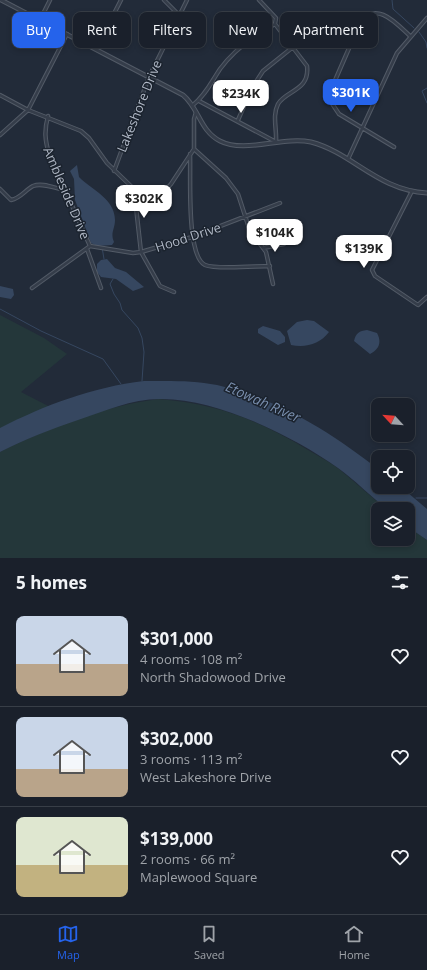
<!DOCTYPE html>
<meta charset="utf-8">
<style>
body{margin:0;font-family:"Open Sans",sans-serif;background:#272d37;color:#f1f3f6;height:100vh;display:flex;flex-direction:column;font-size:15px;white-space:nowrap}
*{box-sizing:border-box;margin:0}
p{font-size:13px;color:#9fa3a9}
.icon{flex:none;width:22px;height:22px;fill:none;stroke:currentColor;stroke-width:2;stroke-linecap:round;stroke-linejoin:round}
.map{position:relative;height:558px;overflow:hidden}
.panel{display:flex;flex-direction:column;background:#1a202b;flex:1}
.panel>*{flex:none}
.hud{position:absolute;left:12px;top:12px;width:403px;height:36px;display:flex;gap:8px}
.needle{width:26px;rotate:296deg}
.controls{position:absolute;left:371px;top:398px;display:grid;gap:8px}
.controls a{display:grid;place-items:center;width:44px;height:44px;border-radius:8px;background:#1a202b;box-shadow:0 2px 6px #0003,0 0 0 1px #383e47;font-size:20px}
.price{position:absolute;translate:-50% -34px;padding:0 9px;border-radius:8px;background:#fff;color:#222;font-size:13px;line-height:26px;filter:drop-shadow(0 1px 2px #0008)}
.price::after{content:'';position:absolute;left:50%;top:24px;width:12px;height:9px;margin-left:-6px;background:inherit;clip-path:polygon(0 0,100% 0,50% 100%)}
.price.on{background:#2563eb;color:#fff}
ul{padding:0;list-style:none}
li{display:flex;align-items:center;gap:12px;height:100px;padding:0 16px}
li+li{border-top:1px solid #383e47}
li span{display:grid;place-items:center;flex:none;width:112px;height:80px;border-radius:8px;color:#555}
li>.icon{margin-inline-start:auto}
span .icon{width:48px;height:48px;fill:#fffc;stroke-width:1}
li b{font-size:17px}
h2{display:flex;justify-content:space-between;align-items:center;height:48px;padding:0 16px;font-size:17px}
.pill{padding:0 14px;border-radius:8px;background:#1a202b;box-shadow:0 2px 6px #0003,0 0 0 1px #383e47;font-size:14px;line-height:36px}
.pill.on{background:#2563eb;color:#fff}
.menu{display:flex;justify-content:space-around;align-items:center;height:56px;border-top:1px solid #383e47;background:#1a202b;font-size:11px;color:#9fa3a9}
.menu a{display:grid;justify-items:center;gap:2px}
.menu .on{color:#2563eb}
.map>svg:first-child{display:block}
.green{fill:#24373a}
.water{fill:#364760}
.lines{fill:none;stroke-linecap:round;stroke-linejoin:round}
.stream{stroke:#364760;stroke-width:1}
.minor-casing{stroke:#535b67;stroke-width:4.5}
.tertiary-casing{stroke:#535b67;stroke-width:5}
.minor{stroke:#353d4a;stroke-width:2.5}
.tertiary{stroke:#353d4a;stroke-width:3}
.labels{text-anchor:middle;stroke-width:3;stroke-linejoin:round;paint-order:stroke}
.street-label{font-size:13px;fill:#b0b8c6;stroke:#1b232e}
.water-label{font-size:14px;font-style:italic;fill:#798ead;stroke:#1b232e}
</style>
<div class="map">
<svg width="427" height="558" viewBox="0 0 427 558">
<rect width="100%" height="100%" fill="#222b39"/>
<path class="green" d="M0,315L44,338L67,354L21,392L56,410L0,431Z
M159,399C218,404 258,420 308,450C318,456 330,462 339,469C355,482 370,496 386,509H378V539H408V527L427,540V558H0V452C50,427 104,406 159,399Z"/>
<path class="water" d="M77,165L79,177C92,190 115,199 115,220C115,229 110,233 114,242L112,245L97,246L91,243L75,200L74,179L70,171Z
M107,259L115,268L126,272L144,287L133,291L116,279L101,277L97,272V264L101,260Z
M0,286L13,289L14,295L11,299L0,297Z
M307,320L314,321L329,332C320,344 306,348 291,345L287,331L297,322Z
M263,326L280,331L285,337V342L278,345L258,333V329Z
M367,330L377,333C382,342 379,350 370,354L354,341C356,333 359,331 367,330Z
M144,381C168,381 193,380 217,385C276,398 331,432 378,469V487H401L427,509V540L408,527V509H387C370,496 355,480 338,468C293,436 216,398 160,399C131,399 105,411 78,420C51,429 26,439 0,452V428C45,405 93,387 144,381Z"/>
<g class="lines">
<path class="stream" d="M392,0L393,9L414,28
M419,32L426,42L427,48
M427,88L422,91L427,103
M102,247L104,259
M113,279L110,284L114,294L120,303L122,310L138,328L142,338L144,352L142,381
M0,309L41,331L103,359L121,384
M416,498H427"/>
<g class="minor-casing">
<path id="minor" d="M164,0L179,15
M259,0L276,18L275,24
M40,20L50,0
M96,49L121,0
M0,95L28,110L81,131L89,138L107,163L134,189L158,195L162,194L171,184L194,149
M199,101L276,142C277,129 272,116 278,104C286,90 310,91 307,66L275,24
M193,105C205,96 212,81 220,69C234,50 255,35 275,24
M48,116C44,131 45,140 49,154L90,246
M238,120L252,88L263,71L293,47
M0,135L28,110L67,34
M394,147L339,114L331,102L330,92L360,23C376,0 396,23 410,36
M194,149L226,178L238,194L250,231L266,252L273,284
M194,149V119L196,112
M190,154C191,175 186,256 205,265C216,270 256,266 270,266
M348,159L397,53L427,18
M114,171L149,77L187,0
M0,189L11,200C21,198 25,190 33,186C43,182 56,189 66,190
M134,189L141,252L160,286L174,292
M412,191L372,270L375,276L415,303L418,305L427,297
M90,246L133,253L141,252L192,237L280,203
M263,248L284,244
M87,249L101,288
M32,288L90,246"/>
</g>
<g class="tertiary-casing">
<path id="tertiary" d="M1,0L183,95C199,108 200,131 220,141C245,154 282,136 311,142C353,153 377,190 427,193"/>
</g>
<use href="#minor" class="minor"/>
<use href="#tertiary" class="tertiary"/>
</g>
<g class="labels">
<g class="street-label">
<text transform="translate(139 106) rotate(-68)" y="5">Lakeshore Drive</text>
<text transform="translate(67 193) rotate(67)" y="5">Ambleside Drive</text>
<text transform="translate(188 237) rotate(-18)" y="5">Hood Drive</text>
</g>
<g class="water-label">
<text transform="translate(263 402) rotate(24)" y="5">Etowah River</text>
</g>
</g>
</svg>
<div class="controls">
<a><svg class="needle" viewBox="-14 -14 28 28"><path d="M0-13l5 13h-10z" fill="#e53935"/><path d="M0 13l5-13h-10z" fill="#9fa3a9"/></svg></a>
<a><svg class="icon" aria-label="locate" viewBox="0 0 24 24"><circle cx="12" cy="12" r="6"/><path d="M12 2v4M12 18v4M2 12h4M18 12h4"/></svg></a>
<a><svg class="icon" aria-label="layers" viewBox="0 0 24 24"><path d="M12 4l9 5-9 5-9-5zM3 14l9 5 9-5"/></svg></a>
</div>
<b class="price on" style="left:351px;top:113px">$301K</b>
<b class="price" style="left:241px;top:114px">$234K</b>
<b class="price" style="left:144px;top:219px">$302K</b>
<b class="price" style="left:275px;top:253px">$104K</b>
<b class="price" style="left:364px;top:269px">$139K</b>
<div class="hud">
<a class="pill on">Buy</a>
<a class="pill">Rent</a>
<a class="pill">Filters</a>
<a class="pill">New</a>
<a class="pill">Apartment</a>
</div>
</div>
<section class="panel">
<h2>5 homes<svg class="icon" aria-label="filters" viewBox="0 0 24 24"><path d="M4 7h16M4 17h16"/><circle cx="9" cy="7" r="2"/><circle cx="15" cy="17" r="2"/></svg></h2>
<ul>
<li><span style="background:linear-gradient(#c9d6e8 60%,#b9a48a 0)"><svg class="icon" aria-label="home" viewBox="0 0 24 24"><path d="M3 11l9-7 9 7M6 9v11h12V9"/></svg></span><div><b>$301,000</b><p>4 rooms · 108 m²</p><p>North Shadowood Drive</p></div><svg class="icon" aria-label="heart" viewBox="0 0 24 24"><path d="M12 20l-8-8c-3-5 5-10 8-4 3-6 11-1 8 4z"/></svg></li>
<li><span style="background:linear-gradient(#c9d6e8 65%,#b9a48a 0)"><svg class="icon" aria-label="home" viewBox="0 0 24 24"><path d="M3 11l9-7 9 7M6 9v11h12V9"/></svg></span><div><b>$302,000</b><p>3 rooms · 113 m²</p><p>West Lakeshore Drive</p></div><svg class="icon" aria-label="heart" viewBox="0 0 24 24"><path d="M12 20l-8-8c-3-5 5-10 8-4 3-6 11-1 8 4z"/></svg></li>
<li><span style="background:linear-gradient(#dfe7d0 60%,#c2b280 0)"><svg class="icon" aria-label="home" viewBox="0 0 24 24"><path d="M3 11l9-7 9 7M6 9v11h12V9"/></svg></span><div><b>$139,000</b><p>2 rooms · 66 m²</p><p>Maplewood Square</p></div><svg class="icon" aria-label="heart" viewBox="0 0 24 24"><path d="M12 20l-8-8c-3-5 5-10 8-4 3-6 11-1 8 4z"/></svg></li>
</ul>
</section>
<nav class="menu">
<a class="on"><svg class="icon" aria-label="map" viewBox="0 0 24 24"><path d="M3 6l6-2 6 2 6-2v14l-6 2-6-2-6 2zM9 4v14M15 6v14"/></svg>Map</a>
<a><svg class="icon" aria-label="saved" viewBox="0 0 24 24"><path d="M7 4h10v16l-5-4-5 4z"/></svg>Saved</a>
<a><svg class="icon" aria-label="home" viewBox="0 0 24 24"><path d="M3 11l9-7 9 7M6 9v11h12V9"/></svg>Home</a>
</nav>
